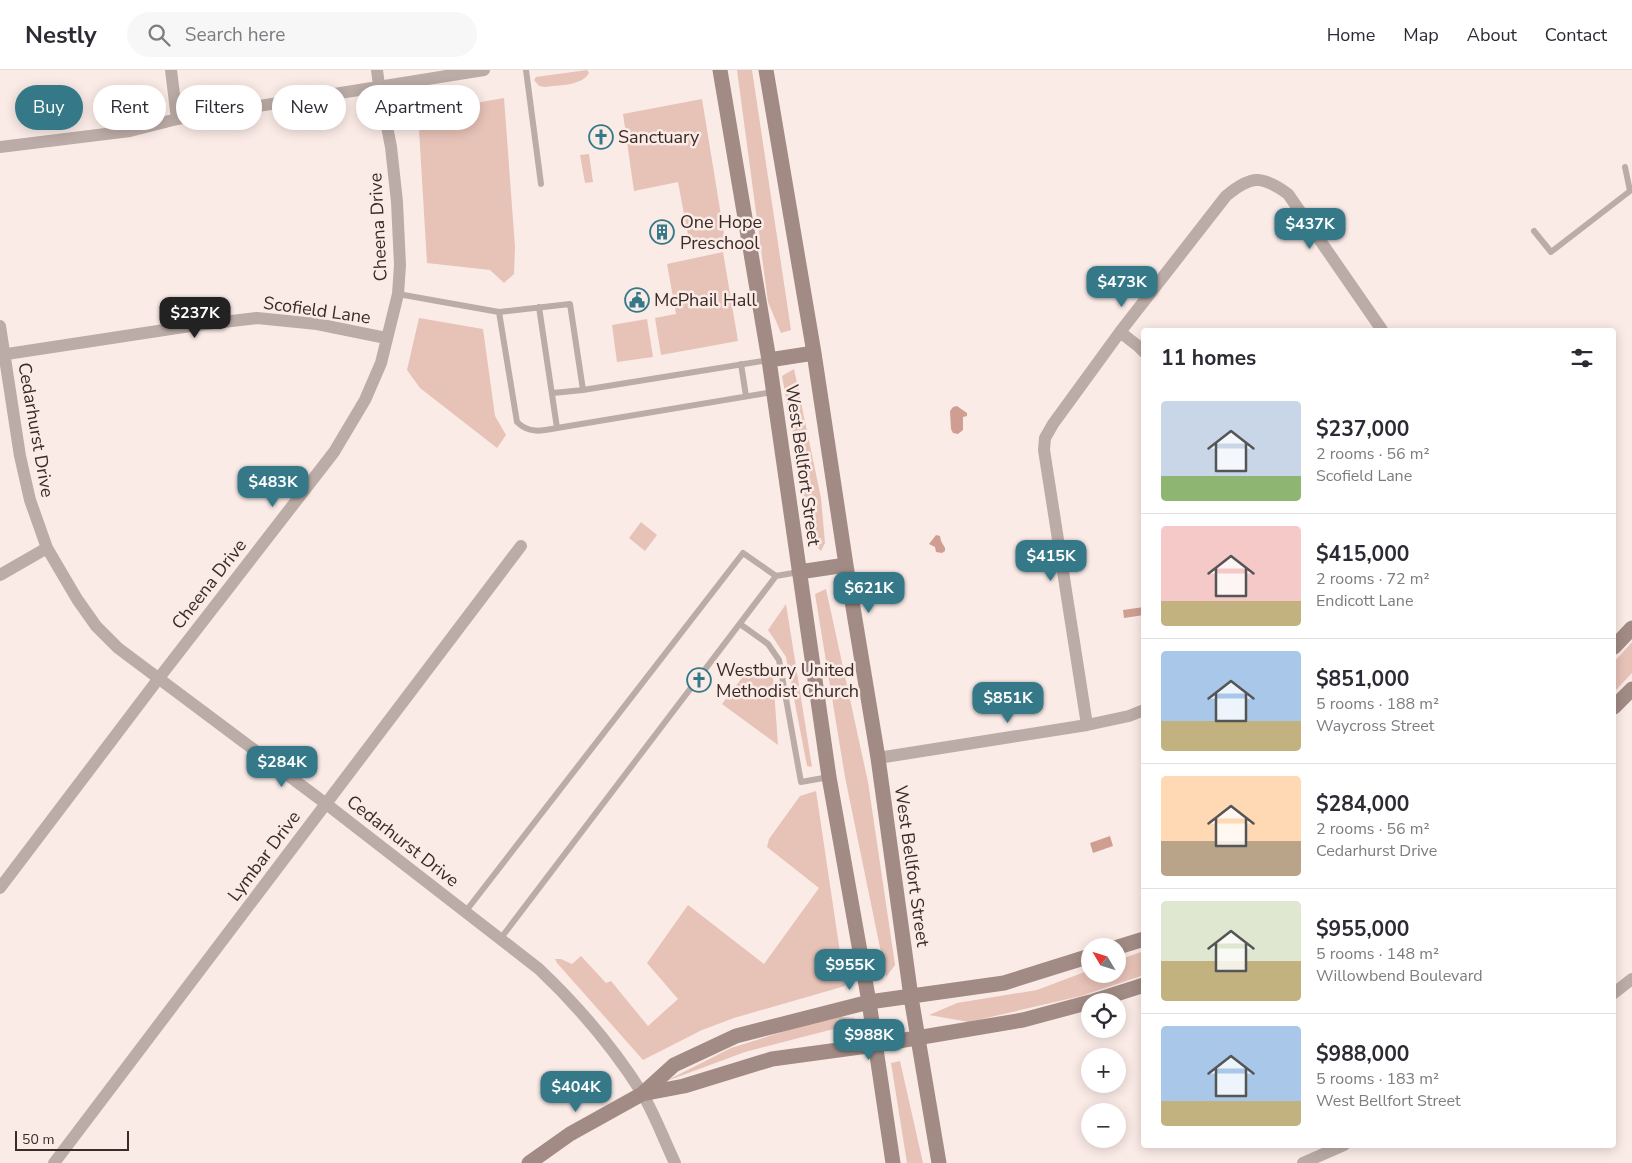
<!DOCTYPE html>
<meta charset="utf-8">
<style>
body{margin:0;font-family:"Nunito Sans",sans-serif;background:#f7f7f7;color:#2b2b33;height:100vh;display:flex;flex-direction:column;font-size:19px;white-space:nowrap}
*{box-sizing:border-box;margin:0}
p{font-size:16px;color:#7c7c81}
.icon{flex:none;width:28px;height:28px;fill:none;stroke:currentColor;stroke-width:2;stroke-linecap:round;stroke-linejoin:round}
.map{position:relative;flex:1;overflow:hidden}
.details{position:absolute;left:1141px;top:258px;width:475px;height:820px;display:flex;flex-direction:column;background:#fff;border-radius:5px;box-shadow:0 2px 12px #0003}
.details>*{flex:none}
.hud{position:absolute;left:15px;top:15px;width:475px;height:45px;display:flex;gap:10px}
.needle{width:32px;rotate:308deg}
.fabs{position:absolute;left:1081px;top:868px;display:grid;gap:10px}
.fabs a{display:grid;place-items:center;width:45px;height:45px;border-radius:50%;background:#fff;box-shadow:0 2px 12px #0003;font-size:25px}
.scale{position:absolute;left:15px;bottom:12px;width:114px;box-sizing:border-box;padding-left:5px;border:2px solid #392b27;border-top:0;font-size:14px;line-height:18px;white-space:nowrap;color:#392b27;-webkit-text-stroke:4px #fbebe7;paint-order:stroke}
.price{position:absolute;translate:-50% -42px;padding:0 11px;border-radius:10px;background:#357989;color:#fff;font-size:16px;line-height:32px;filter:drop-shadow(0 1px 2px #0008)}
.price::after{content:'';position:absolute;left:50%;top:30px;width:15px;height:11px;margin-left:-8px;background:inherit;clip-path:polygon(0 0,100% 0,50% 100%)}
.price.current{background:#222;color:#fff}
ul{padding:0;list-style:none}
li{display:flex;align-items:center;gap:15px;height:125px;padding:0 20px}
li+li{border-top:1px solid #e1e1e2}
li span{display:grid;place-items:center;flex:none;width:140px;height:100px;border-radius:5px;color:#555}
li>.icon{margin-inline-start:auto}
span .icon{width:60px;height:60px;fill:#fffc;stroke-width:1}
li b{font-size:21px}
h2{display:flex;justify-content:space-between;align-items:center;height:60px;padding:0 20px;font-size:21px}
.tag{padding:0 18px;border-radius:22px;background:#fff;box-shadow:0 2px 12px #0003;font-size:18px;line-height:45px}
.tag.current{background:#357989;color:#fff}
header{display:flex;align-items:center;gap:30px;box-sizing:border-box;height:70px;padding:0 25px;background:#fff;border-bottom:1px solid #e1e1e2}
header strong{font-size:24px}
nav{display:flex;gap:28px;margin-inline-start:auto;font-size:18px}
.search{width:350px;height:45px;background:#f7f7f7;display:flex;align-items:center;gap:12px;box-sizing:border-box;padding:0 18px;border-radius:28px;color:#7c7c81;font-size:19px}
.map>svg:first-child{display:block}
.green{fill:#e7c2b7}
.water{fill:#cf9e91}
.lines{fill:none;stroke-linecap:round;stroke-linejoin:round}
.service{stroke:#bcaca7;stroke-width:6}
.minor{stroke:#bcaca7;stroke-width:12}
.secondary{stroke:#a28b84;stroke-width:15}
.labels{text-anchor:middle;stroke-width:5;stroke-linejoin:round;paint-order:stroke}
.poi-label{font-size:18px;fill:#392b27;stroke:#fbebe7;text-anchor:start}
.street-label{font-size:18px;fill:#392b27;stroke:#fbebe7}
</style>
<header>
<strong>Nestly</strong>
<div class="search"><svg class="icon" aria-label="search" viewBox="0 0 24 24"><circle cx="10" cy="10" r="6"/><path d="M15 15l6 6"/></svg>Search here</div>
<nav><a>Home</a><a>Map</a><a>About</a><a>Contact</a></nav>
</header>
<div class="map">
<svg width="1632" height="1093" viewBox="0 0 1632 1093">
<rect width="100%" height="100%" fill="#fbebe7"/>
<path class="green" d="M587,0L589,3C582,16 558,15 545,17L539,16L534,10L536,7Z
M737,0H752L791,260L781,263L768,232Z
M504,28L515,177L514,204L504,213L490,200L427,193L418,43Z
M702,29L725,170L690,176L678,112L634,121L623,44Z
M589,84L593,112L585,113L580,85Z
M723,182L738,271L661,285L655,248L676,244L667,194Z
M419,248L483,259L495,346L506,365L497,378L420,318L407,300Z
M647,249L653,287L617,292L612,255Z
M794,299L821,428L825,473L821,481L812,472L782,306Z
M641,452L657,465L645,481L629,468Z
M826,519L868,712L895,895L886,907L845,707L815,524Z
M786,534L812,697L807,696L786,587L768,560Z
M1632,572V603L1614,622V592Z
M752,595L773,606L778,675L722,634Z
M816,721L845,916L734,948L702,960L643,990L557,893L555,889H561L572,894L581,886L606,913L611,911L648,956L678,929L647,893L688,835L764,894L819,818L767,777L769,769L800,726Z
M1144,881V905L1081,926L969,952L929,945L957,933L1037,920L1090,900V904H1118V890Z
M833,946L855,948L853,954L745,982L664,1012L731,978Z
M900,991L923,1093H907L891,993Z"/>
<path class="water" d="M957,336L967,343V346L963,347V360L958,364L953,363L951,359L950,341L953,337Z
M936,465L940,466L941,471L945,478V481L942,483L936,482L935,477L929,474Z
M1144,537V545L1124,548L1123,540Z
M1110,766L1113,776L1093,783L1090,773Z"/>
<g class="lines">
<path class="service" d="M526,0L541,114
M1534,161L1551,182L1630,121L1625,97
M398,224L499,242L570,234L583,320
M539,237L557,358L773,322
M499,242L517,352C529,364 542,361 557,358
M741,294L746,326
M553,323L583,320L769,290
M740,554L768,574L779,590L801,712L829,707
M466,841L743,483L776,506
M501,868L776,506L799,502"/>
<path class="minor" d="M171,0L177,49
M0,77L130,61L177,49L484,0
M0,256L20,386L30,430L47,478L77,529L96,556L118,578L325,733L539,899C578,936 613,977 642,1023C655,1045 664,1070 675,1093
M1120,262L1138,276L1144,282
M0,285L197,255L257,248L317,254L386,268
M0,505L47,478
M1087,655L1044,380L1045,368L1053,354L1120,262L1226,126C1251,105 1262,105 1288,124L1382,260
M878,688L1087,655L1129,646L1144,640
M0,818L159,608L334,382L365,330L381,293L398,224L400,195L397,132L391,77L379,16L377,0
M1614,923L1632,909
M54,1093L521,476
M1303,1093L1344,1075"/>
<path class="secondary" d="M720,0L769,290L829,707L869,932L893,1093
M766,0L814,283L846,495L878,688L911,927L939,1093
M769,290L814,283
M799,502L846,495
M1614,577L1632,558
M1614,637L1632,619
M1118,877L1144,869
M1094,931L1144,915
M642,1024L684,1016L772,989L875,975L1023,950L1090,932
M529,1093L570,1064L642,1024L674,995L736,966L869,932L1004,913L1090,886"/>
</g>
<defs>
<g id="church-ring" transform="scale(1.25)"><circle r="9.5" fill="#fbebe7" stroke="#357989" stroke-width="1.5"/><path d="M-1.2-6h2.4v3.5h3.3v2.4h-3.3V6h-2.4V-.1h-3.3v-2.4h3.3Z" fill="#357989"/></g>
<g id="building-ring" transform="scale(1.25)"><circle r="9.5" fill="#fbebe7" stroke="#357989" stroke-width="1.5"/><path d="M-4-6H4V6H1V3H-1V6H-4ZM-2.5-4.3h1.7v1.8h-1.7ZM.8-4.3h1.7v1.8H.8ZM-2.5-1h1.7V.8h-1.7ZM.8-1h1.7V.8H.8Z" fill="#357989"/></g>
<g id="civic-ring" transform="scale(1.25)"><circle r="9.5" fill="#fbebe7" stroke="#357989" stroke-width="1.5"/><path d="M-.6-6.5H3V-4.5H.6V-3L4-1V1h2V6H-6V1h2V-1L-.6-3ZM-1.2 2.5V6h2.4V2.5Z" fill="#357989"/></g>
</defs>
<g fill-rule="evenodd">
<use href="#church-ring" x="601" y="67"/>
<use href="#building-ring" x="662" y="162"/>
<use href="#civic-ring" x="637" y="230"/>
<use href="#church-ring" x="699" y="610"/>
</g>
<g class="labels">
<g class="poi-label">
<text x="618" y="73">Sanctuary</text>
<text x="680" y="158">One Hope<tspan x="680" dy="21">Preschool</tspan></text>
<text x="654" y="236">McPhail Hall</text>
<text x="716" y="606">Westbury United<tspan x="716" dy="21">Methodist Church</tspan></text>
</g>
<g class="street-label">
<text transform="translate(378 157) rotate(-93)" y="6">Cheena Drive</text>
<text transform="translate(317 240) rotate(8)" y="6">Scofield Lane</text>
<text transform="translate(36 360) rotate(80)" y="6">Cedarhurst Drive</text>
<text transform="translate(803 395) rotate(82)" y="6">West Bellfort Street</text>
<text transform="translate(209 514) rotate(-52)" y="6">Cheena Drive</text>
<text transform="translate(403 771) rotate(38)" y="6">Cedarhurst Drive</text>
<text transform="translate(264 786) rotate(-53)" y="6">Lymbar Drive</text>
<text transform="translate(912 796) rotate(82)" y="6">West Bellfort Street</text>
</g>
</g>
</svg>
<div class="fabs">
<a><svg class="needle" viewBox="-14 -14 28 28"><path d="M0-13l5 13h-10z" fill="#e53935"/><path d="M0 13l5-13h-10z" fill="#7c7c81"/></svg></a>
<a><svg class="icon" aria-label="locate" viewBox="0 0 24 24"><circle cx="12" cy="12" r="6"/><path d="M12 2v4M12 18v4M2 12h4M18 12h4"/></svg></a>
<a>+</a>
<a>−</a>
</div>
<div class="scale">50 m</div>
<b class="price" style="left:1310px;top:180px">$437K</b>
<b class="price" style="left:1122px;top:238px">$473K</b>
<b class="price current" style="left:195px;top:269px">$237K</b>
<b class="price" style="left:273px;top:438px">$483K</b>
<b class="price" style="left:1051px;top:512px">$415K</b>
<b class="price" style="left:869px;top:544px">$621K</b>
<b class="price" style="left:1008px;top:654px">$851K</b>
<b class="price" style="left:282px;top:718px">$284K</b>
<b class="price" style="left:850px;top:921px">$955K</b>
<b class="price" style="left:869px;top:991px">$988K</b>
<b class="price" style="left:576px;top:1043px">$404K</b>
<div class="hud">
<a class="tag current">Buy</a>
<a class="tag">Rent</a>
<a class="tag">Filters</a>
<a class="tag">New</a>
<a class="tag">Apartment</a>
</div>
<section class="details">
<h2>11 homes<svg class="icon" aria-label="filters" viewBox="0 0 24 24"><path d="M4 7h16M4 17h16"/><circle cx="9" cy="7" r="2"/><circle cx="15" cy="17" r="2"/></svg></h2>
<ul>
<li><span style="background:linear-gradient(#c9d6e8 75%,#8fb573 0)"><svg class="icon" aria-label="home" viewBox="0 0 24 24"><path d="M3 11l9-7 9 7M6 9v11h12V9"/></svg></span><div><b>$237,000</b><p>2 rooms · 56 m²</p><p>Scofield Lane</p></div></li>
<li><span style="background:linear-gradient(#f6c9c9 75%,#c2b280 0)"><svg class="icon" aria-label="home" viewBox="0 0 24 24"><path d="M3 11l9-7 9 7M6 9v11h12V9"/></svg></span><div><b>$415,000</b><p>2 rooms · 72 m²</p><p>Endicott Lane</p></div></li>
<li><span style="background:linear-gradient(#a9c7e8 70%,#c2b280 0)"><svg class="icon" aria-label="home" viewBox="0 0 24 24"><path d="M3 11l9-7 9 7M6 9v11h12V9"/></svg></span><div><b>$851,000</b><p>5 rooms · 188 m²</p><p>Waycross Street</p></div></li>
<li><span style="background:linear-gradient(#ffd9b3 65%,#b9a48a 0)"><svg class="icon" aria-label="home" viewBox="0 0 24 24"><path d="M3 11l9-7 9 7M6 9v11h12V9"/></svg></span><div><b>$284,000</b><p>2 rooms · 56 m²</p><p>Cedarhurst Drive</p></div></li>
<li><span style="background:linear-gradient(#dfe7d0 60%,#c2b280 0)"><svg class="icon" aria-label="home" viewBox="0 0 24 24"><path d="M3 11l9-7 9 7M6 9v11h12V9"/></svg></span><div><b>$955,000</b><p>5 rooms · 148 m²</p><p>Willowbend Boulevard</p></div></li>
<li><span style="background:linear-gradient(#a9c7e8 75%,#c2b280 0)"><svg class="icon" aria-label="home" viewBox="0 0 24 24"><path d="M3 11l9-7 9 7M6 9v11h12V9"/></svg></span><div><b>$988,000</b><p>5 rooms · 183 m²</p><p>West Bellfort Street</p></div></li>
</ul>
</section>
</div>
